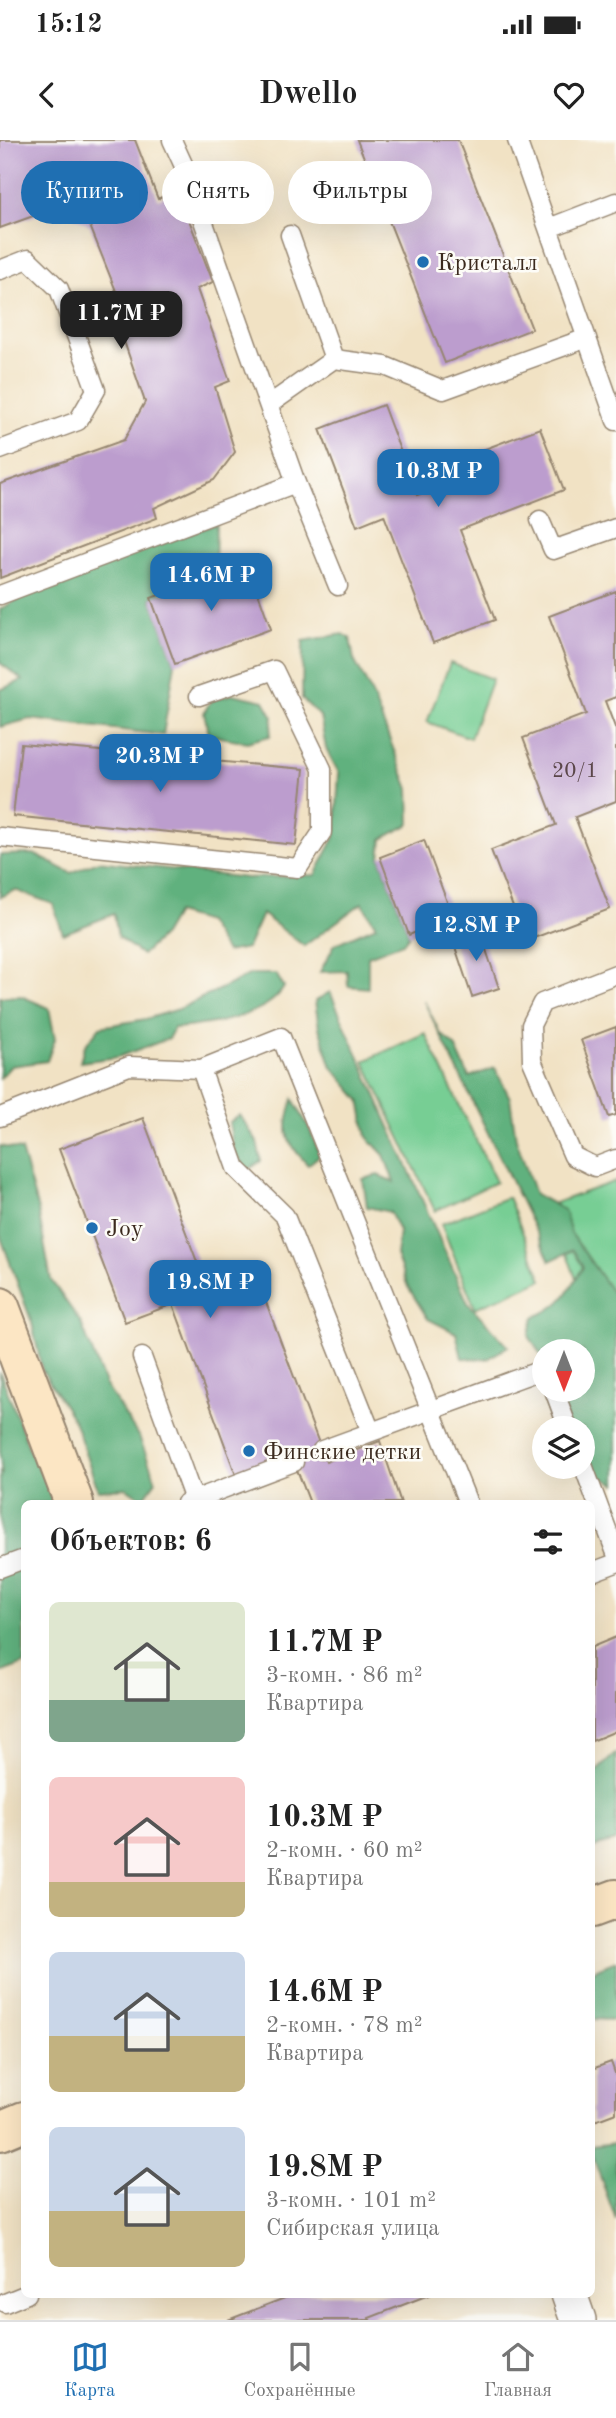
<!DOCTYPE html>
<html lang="ru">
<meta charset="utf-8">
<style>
body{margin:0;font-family:"Old Standard TT",serif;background:#f6f6f6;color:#222;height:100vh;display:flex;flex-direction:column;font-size:26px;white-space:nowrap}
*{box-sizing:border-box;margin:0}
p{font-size:23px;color:#767676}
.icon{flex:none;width:38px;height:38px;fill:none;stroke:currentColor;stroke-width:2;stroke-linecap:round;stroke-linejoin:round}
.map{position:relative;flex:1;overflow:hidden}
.drawer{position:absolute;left:21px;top:1360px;width:574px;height:798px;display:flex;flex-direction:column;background:#fff;border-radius:10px;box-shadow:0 7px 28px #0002}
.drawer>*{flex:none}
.hud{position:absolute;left:21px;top:21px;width:574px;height:63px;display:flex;gap:14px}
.needle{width:46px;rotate:180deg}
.tools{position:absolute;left:532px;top:1199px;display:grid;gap:14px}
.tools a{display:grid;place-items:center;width:63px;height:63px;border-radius:50%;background:#fff;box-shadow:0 7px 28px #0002;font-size:35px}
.price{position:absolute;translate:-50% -60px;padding:0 16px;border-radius:14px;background:#1f6fb2;color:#fff;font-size:23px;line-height:46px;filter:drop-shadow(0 2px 4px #0008)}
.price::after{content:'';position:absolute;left:50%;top:42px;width:21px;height:16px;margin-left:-10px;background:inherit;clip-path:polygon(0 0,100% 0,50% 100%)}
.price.on{background:#222;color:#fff}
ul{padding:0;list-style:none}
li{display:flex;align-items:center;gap:21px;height:175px;padding:0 28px}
li span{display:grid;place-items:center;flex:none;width:196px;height:140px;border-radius:10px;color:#555}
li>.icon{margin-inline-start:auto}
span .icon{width:84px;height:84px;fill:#fffc;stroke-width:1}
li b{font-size:30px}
h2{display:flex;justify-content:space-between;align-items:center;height:84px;padding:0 28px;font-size:30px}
.tag{padding:0 24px;border-radius:32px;background:#fff;box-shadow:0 7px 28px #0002;font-size:24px;line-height:63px}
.tag.on{background:#1f6fb2;color:#fff}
.status{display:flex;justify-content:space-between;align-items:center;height:49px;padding:0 35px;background:#fff;direction:ltr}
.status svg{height:19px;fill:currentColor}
header{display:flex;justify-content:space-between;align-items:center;height:91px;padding:0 28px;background:#fff;font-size:32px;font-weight:700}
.tab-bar{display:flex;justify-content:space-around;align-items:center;height:98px;border-top:2px solid #e0e0e0;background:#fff;font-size:19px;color:#767676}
.tab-bar a{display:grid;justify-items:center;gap:4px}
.tab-bar .on{color:#1f6fb2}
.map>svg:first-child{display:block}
.green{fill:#77ce94;stroke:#597c59;stroke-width:2}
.forest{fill:#61b17e;stroke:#4e6e4e;stroke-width:2}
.building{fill:#bc9dce}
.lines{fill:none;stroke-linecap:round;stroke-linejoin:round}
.lane-casing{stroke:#968671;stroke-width:21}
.street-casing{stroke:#968671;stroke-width:38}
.secondary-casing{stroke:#968671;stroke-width:42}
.lane{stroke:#fff;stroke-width:18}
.street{stroke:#fff;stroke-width:35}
.secondary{stroke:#fce6c4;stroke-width:38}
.poi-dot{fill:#1f6fb2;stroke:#fdfcf7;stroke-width:2.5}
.labels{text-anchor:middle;stroke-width:5;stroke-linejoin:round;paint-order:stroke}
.number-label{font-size:21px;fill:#5b474a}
.poi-label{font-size:24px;fill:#3b2a1e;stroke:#fdfcf7;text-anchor:start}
</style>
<div class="status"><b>15:12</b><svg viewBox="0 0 49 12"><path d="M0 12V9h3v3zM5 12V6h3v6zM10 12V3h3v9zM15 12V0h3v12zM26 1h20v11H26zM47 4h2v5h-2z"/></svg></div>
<header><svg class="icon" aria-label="back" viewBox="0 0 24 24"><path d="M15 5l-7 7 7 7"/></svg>Dwello<svg class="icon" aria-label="heart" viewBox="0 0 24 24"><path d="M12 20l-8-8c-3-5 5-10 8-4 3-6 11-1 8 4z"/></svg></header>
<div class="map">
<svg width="616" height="2180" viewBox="0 0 616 2180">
<rect width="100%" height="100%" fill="#fdfcf7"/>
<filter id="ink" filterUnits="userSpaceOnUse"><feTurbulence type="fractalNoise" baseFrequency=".0143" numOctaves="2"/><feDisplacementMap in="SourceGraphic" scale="14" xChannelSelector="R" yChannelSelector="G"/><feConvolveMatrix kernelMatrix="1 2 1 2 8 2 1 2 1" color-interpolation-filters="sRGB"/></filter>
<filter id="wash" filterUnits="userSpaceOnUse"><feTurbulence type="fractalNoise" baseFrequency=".00686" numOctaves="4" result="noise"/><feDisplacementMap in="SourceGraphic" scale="28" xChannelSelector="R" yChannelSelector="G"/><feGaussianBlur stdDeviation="1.57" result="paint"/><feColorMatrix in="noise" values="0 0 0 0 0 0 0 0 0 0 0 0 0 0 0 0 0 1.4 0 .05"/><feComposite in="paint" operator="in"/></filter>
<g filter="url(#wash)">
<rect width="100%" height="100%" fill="#f1e2c4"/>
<path class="green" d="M450,523L492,539L470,598L427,582Z
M425,893L496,1042L435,1071L364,921Z
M616,1041V1198L600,1204L549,1065Z
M508,1057L542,1140L475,1168L441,1084Z"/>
<path class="forest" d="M216,384L215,434L151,458L175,524L163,595L30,579L0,587V550L23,540L0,523V469L52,441Z
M343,494L350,498L354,520L371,552L409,649L410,684L382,699L380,717L409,795L403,803L368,816V848L348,846L347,831L320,832L335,804L376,786L362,763L304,806L262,774L247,808L226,812L207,782L176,773L163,795L142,815L118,797L114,774L63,794L53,764L15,750L0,757V715L34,714L71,733L98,721L247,738L315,735L335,697L339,633L326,609L320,576L302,559L303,501Z
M233,554L264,561L273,577L270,596L247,602L209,595L204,573L211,560Z
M251,834H276L284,847C268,877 205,886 174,888L168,899L118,917L80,922L84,907L100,887L146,879L179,869Z
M330,852L468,1163L508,1206L488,1219L462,1218L456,1193L428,1179L408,1147L396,1115L399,1091L390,1072L367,1067L363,1039L378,1035L394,1042L384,1015L367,997L360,960L332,927L319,888L315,861Z
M21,856L49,868L55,899L47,921L11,926L0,938V857Z
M424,861L440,893L455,906L469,937L495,928L510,958L516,999L535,1054L564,1070L571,1093L616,1158V1344L590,1332L583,1317V1288H568L554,1250H583V1211H544V1220L529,1196L534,1177C562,1167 568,1153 583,1127L573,1110L550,1121Z
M293,959L309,988L320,1015L308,1025C284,1000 283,992 293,959Z
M240,975L257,1002L261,1021L248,1030L234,1012L229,983Z
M0,1006L21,1010L38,1070L51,1140L81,1183L105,1244L140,1299L156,1341L143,1359L126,1348L98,1350L75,1283L42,1230L32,1183L0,1095Z
M0,1232L31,1313L57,1363H24V1524L0,1533V1331L2,1335L0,1316Z
M616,1613V1701L600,1705L592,1710V1633L598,1630Z
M616,1821V1880L592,1879V1831Z
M616,2003V2080L592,2014V2006Z"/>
<g id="blocks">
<path class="building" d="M0,0H135L158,59L177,49L213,142L197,149L230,241L215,247L235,312L214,340L154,368L157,378L0,438V344L124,300L145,262L117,181L126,176L90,86L58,67L0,88Z
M357,0H458L532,189L445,223Z
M383,265L417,355L445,345L438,327L540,288L564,350L460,390L495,480L433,503L384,375L357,386L320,289Z
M247,422L271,489L175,524L151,458Z
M616,451V557L605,561L616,590V661L575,677L610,769L526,801L491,710L556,685L523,598L586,574L549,476Z
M21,604L304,629L296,705L13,676Z
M424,700L453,778L409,795L380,717Z
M479,789L499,848L472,857L452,798Z
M616,887V975L609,977L581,900Z
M143,978L208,1151L255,1133L326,1322L380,1301L401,1363H310L292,1317L237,1338L173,1164L125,1182L59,1009Z
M616,1497V1591L592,1601V1507Z
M611,1922L616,1936V1973L592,1982V1929Z
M295,2154H431L369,2178L370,2180H228Z"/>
</g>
</g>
<g filter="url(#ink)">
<use href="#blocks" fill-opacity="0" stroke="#968671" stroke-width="2"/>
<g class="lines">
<g class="lane-casing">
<path id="lane" d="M172,0L183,24L296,343L338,446
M517,0L616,281
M549,88L616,62
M290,95L334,219
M0,130L28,119L59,149L96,250L78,281L0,310
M270,264L334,219L385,226L443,250L587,198
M540,380L553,410L616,388
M0,455L296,343
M0,697L298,728L322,692V629L274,530L199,556
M616,834L542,863L531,885L532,921L573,1016L595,1027L616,1019
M201,929L236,1028L285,1076L371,1292
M0,977L129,926L201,929L281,897L468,1363
M142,1217L194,1360
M554,1250L568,1288
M322,1310L544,1229
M583,1325L616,1413
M186,1363L294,1322
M0,1428L24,1419
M592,1432L616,1423
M5,2163L27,2154"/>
</g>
<g class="street-casing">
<path id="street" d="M569,2154L578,2180"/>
</g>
<g class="secondary-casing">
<path id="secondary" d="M0,1167L74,1363
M592,1768L616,1759
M0,1991L24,1981"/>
</g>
<use href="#lane" class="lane"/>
<use href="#street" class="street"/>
<use href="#secondary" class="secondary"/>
</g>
</g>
<g class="poi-dot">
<circle cx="423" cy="122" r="7"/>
<circle cx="92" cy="1088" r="7"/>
<circle cx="249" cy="1311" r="7"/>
</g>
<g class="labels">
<g class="number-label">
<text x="575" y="637">20/1</text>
</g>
<g class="poi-label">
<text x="437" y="130">Кристалл</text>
<text x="106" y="1096">Joy</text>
<text x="263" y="1319">Финские детки</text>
</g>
</g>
</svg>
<div class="tools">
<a><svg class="needle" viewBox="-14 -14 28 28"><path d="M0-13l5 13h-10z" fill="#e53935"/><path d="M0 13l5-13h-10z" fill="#767676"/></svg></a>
<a><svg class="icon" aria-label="layers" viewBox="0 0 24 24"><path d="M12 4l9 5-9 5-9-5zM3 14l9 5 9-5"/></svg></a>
</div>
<b class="price on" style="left:121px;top:211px">11.7M ₽</b>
<b class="price" style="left:438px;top:369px">10.3M ₽</b>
<b class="price" style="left:211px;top:473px">14.6M ₽</b>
<b class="price" style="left:160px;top:654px">20.3M ₽</b>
<b class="price" style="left:476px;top:823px">12.8M ₽</b>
<b class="price" style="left:210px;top:1180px">19.8M ₽</b>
<div class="hud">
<a class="tag on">Купить</a>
<a class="tag">Снять</a>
<a class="tag">Фильтры</a>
</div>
<section class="drawer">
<h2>Объектов: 6<svg class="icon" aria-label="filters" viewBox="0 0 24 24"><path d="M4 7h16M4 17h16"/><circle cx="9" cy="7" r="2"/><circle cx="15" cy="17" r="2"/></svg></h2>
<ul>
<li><span style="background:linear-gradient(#dfe7d0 70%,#7fa58c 0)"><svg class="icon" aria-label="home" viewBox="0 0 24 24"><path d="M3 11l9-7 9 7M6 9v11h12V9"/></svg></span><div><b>11.7M ₽</b><p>3-комн. · 86 m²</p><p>Квартира</p></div></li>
<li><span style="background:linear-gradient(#f6c9c9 75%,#c2b280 0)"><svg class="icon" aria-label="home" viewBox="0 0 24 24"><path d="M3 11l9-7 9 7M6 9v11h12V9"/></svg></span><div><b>10.3M ₽</b><p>2-комн. · 60 m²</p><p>Квартира</p></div></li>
<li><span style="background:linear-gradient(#c9d6e8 60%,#c2b280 0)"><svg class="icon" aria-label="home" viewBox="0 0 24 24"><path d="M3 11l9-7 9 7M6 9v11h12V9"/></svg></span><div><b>14.6M ₽</b><p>2-комн. · 78 m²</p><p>Квартира</p></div></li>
<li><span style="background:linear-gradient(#c9d6e8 60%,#c2b280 0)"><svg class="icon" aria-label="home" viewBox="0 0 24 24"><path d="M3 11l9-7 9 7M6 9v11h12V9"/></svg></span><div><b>19.8M ₽</b><p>3-комн. · 101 m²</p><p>Сибирская улица</p></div></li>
</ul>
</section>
</div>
<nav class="tab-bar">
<a class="on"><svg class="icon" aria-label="map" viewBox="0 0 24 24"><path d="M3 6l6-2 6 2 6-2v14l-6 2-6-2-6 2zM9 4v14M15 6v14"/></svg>Карта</a>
<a><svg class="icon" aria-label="saved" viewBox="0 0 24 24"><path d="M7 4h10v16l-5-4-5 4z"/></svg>Сохранённые</a>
<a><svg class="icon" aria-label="home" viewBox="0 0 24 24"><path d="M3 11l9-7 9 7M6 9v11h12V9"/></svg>Главная</a>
</nav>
